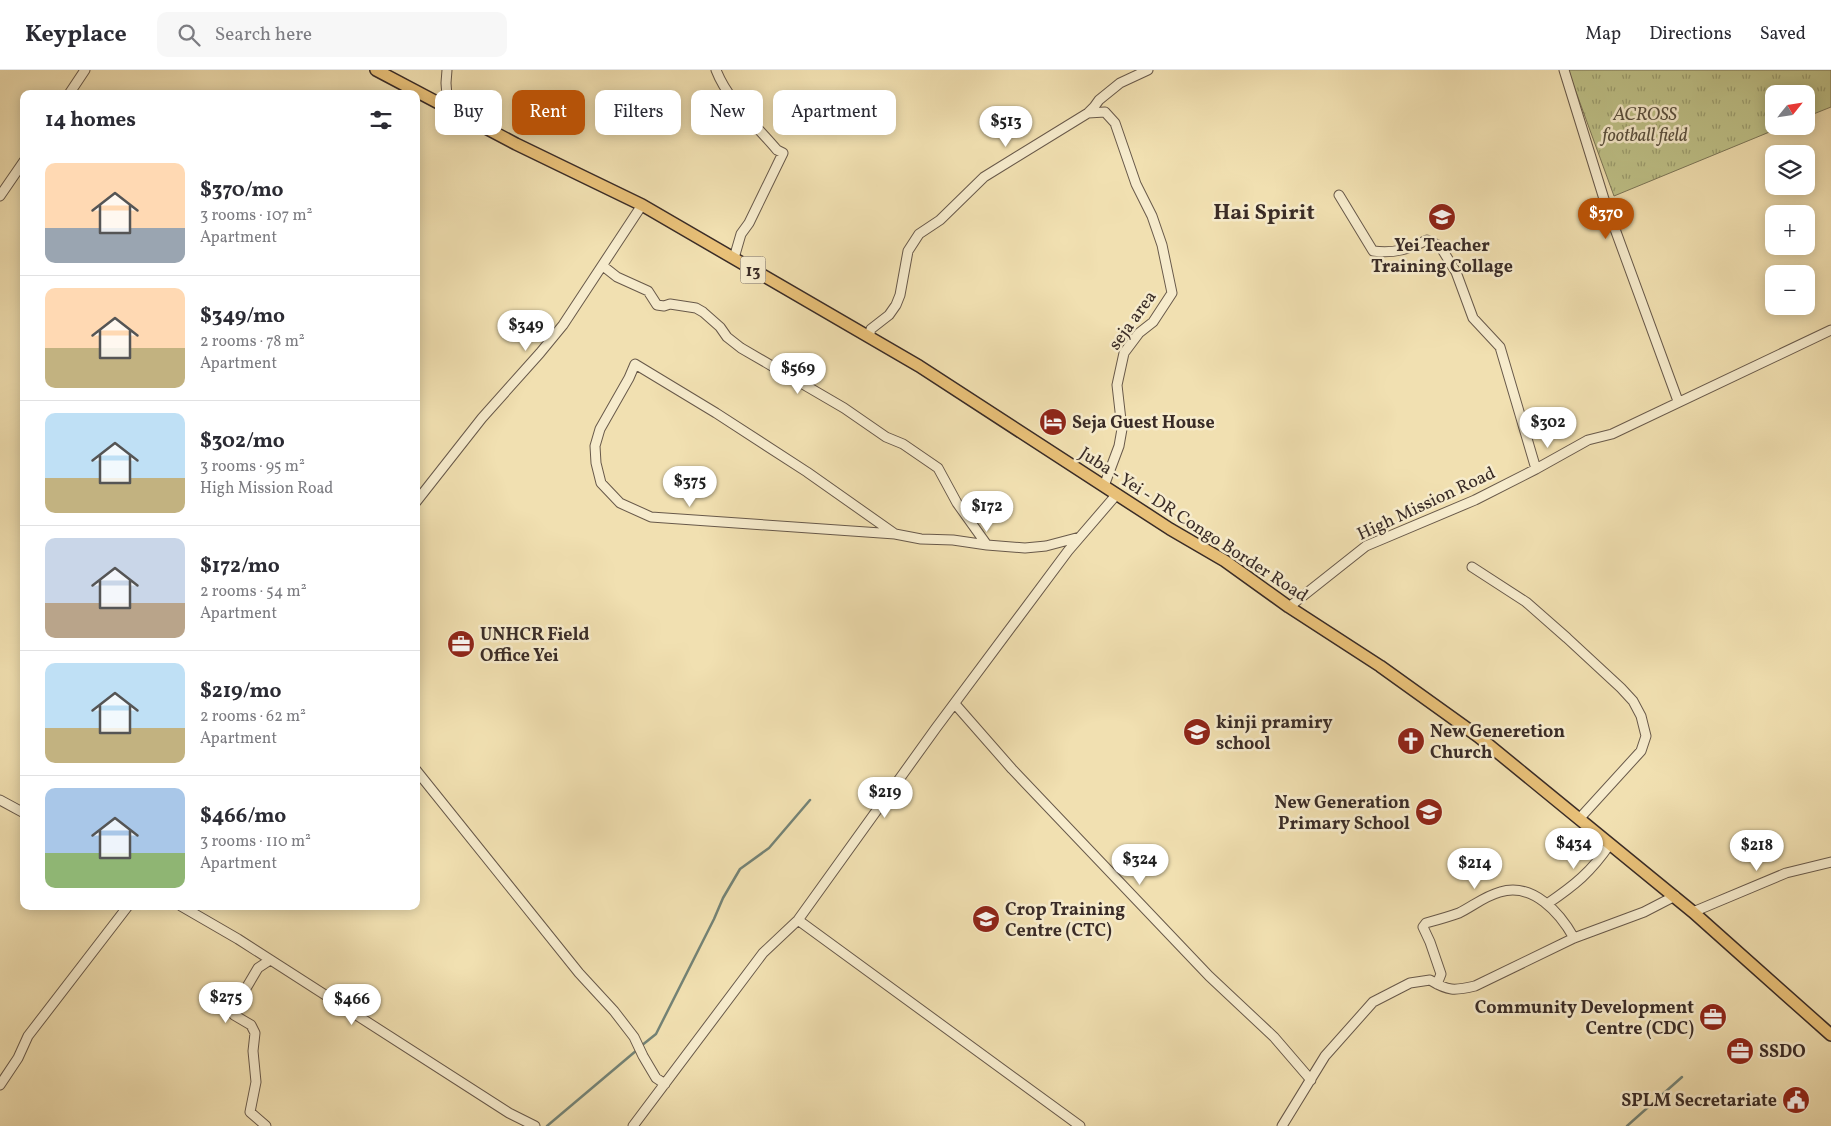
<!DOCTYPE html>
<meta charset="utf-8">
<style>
body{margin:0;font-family:Vollkorn,serif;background:#f7f7f7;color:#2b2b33;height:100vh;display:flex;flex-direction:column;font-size:19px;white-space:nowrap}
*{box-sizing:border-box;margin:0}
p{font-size:16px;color:#7c7c81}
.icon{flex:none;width:28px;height:28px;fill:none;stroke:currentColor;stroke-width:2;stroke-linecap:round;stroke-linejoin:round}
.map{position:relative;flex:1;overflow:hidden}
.sheet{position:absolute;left:20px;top:20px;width:400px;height:820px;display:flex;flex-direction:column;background:#fff;border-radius:10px;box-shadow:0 2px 12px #0003}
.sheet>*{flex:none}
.top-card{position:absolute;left:435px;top:20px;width:475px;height:45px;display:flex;gap:10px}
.needle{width:32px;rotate:60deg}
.controls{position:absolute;left:1765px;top:15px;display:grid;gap:10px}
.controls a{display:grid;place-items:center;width:50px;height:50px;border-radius:10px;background:#fff;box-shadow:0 2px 12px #0003;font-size:25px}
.price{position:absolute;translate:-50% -42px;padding:0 11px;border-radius:18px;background:#fff;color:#222;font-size:16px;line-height:32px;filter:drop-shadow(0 1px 2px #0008)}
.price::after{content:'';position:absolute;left:50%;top:30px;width:15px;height:11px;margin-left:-8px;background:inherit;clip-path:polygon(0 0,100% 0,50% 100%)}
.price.on{background:#b45309;color:#fff}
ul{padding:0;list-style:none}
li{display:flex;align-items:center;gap:15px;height:125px;padding:0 25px}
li+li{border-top:1px solid #e1e1e2}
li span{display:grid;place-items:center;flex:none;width:140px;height:100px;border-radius:10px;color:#555}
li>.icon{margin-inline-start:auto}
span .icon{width:60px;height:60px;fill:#fffc;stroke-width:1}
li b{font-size:21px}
h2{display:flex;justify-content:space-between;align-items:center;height:60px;padding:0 25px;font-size:21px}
.pill{padding:0 18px;border-radius:10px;background:#fff;box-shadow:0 2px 12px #0003;font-size:18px;line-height:45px}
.pill.on{background:#b45309;color:#fff}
header{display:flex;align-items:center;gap:30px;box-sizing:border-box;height:70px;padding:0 25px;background:#fff;border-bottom:1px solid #e1e1e2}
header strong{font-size:24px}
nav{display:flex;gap:28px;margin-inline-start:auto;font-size:18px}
.search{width:350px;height:45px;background:#f7f7f7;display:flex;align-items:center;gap:12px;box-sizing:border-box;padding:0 18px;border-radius:10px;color:#7c7c81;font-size:19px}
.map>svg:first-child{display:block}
.park{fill:url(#park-tufts);stroke:#7c7658}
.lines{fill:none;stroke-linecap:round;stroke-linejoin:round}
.stream{stroke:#748376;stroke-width:2.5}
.minor-casing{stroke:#68594a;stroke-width:11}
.major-casing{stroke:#3a2c27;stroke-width:14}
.minor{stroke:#f6ebcc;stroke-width:9}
.major{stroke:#e8c078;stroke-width:11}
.labels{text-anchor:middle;stroke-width:5;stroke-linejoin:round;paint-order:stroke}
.shield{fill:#f6ebcc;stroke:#726558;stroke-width:1}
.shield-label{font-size:16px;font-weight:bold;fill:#3a2c27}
.park-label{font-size:18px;font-style:italic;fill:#5b513f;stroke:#f6ebcc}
.poi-label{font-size:18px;font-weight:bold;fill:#3a2c27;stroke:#f6ebcc;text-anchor:start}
.street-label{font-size:18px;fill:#3a2c27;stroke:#f6ebcc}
.district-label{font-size:22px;font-weight:bold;fill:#3a2c27;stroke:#f6ebcc}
</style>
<header>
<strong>Keyplace</strong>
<div class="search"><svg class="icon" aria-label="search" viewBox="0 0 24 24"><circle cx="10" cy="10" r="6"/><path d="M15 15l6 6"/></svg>Search here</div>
<nav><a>Map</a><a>Directions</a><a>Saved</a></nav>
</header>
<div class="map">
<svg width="1831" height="1056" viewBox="0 0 1831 1056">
<defs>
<pattern id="park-tufts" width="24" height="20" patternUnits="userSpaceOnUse" patternTransform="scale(1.25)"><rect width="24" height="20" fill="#bec188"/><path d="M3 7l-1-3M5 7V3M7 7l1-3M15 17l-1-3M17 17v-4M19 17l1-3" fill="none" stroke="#9b9d6f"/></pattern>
</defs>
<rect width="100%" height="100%" fill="#f1e0b1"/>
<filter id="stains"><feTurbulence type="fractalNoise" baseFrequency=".004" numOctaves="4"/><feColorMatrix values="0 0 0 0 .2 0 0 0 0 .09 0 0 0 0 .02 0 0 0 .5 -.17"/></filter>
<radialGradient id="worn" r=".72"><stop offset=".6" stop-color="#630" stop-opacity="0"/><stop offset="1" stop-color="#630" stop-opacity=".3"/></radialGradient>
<path class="park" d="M1568,0H1831V37L1806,47V24H1774V56H1784L1614,126Z"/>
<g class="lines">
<path class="stream" d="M641,976L656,964L714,849L723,828L740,799L769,778L810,730
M547,1056L637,980
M1627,1056L1682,1007"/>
<g class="minor-casing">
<path id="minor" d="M447,0L446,13L448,39
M716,0C728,31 756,55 777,80L783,83L749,153L741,164L734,188
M1564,0L1604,129L1678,331
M69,24L85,0
M1088,43L1105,42L1115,53L1136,114L1152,146L1162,175L1172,223L1153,252L1139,263L1124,283L1117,315L1122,359L1119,376L1104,416
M1339,125L1373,181C1394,184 1409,179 1427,170L1440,176L1456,202L1473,248L1500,277L1536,399
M0,126L24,91
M603,196L617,207L648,221L657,235L664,236L670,234L696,238L703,242L720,257L727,267L741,278L844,338L886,367L903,374L938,398L957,433L987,475
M869,267L871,259L889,245L896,235L900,225L908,181L919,164L940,150L984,107L1088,43L1094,37L1099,30L1120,13L1148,0
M416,432L482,348L540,283L563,255L642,135
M895,464L807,402L716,343L635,294L629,308L600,359L595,376L596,393L601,413L620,433L651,447L895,464L921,469L953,470L987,475L1025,478L1046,476L1080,467
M1472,497L1526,532L1567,568L1621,618L1633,631L1641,646L1646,666L1641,681L1579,749
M1289,537L1366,476L1475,430L1536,399L1588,370L1612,364L1831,260
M955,634L1012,699L1209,906L1274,967L1311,1010
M416,700L579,903L614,941L634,967L643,986L656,1008L665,1014
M0,730L24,743
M1547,834C1575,815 1591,802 1610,774
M181,836L238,869L509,1043L535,1056
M1693,842L1786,803L1831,792
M798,850L1080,1056
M1437,914L1441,904L1430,872L1423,857L1426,853C1437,850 1448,847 1459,843C1473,836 1485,826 1500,822C1533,812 1560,843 1574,868
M0,1015L18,988L28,966L128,836
M266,1056L250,1042L256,1012L253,981L255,963L251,955L234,945L232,942L258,898L270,890
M633,1056L763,883L798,850L936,658L1068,481L1117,424
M1282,1056L1325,986L1373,932L1410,913L1430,910C1448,921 1454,921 1475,916L1574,868L1644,842L1675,826"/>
</g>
<g class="major-casing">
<path id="major" d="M376,0L516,74L642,135L919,296L1170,459L1225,491L1289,537L1380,596L1479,667L1693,842L1831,965"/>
</g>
<use href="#minor" class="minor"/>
<use href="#major" class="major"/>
</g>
<defs>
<g id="university-disc" transform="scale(1.4375)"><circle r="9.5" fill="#8f2418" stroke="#f6ebcc"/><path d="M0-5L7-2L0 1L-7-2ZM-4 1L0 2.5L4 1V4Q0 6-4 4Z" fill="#fff"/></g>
<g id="hotel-disc" transform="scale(1.4375)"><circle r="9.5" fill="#8f2418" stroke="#f6ebcc"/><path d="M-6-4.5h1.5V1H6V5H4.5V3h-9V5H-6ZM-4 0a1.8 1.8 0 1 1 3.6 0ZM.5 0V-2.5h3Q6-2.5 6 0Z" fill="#fff"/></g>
<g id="office-disc" transform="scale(1.4375)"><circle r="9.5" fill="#8f2418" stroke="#f6ebcc"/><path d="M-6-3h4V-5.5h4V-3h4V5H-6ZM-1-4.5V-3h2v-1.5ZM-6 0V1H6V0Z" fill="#fff"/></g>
<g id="school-disc" transform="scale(1.4375)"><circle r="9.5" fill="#8f2418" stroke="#f6ebcc"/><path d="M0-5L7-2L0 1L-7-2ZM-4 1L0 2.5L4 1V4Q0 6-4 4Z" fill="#fff"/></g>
<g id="church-disc" transform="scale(1.4375)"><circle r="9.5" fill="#8f2418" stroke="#f6ebcc"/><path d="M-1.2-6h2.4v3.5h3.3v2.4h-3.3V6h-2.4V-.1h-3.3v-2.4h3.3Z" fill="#fff"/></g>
<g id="civic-disc" transform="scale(1.4375)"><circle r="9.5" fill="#8f2418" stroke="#f6ebcc"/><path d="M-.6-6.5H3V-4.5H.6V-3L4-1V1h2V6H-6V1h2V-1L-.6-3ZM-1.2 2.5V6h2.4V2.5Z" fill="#fff"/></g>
</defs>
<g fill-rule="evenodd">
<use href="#university-disc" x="1442" y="147"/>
<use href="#hotel-disc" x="1053" y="352"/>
<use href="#office-disc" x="461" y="574"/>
<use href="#school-disc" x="1197" y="662"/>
<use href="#church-disc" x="1411" y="671"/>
<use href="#school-disc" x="1429" y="742"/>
<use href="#university-disc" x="986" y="849"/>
<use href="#office-disc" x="1713" y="947"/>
<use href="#office-disc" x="1740" y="981"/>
<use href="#civic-disc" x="1796" y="1030"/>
</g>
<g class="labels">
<rect class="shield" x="740.5" y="186.5" width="25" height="27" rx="4"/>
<g class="shield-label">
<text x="753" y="206">13</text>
</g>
<g class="park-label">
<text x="1645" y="50">ACROSS<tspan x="1645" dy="21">football field</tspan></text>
</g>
<g class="poi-label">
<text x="1442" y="181" text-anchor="middle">Yei Teacher<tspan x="1442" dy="21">Training Collage</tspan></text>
<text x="1072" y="358">Seja Guest House</text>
<text x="480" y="570">UNHCR Field<tspan x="480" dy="21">Office Yei</tspan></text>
<text x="1216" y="658">kinji pramiry<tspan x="1216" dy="21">school</tspan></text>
<text x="1430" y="667">New Generetion<tspan x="1430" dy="21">Church</tspan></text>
<text x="1410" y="738" text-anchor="end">New Generation<tspan x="1410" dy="21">Primary School</tspan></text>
<text x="1005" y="845">Crop Training<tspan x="1005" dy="21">Centre (CTC)</tspan></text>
<text x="1694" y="943" text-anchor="end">Community Development<tspan x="1694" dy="21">Centre (CDC)</tspan></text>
<text x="1759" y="987">SSDO</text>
<text x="1777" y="1036" text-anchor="end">SPLM Secretariate</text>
</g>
<g class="street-label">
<text transform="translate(1132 250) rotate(-54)" y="6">seja area</text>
<text transform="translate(1426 433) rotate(-25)" y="6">High Mission Road</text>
<text transform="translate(1194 454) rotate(33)" y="6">Juba - Yei - DR Congo Border Road</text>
</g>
<g class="district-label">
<text x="1264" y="149">Hai Spirit</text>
</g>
</g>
<rect width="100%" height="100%" filter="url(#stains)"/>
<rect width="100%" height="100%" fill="url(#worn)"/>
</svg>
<div class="controls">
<a><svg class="needle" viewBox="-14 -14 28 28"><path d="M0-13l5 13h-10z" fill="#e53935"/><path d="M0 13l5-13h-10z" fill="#7c7c81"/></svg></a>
<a><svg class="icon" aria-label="layers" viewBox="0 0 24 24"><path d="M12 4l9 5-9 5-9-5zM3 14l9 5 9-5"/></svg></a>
<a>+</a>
<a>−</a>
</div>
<b class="price" style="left:1006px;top:78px">$513</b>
<b class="price on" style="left:1606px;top:170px">$370</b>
<b class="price" style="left:526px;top:282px">$349</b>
<b class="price" style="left:798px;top:325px">$569</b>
<b class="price" style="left:1548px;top:379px">$302</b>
<b class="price" style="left:690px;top:438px">$375</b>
<b class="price" style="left:987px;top:463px">$172</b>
<b class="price" style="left:885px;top:749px">$219</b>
<b class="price" style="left:1574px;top:800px">$434</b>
<b class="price" style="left:1757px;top:802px">$218</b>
<b class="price" style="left:1140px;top:816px">$324</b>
<b class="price" style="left:1475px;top:820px">$214</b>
<b class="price" style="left:226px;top:954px">$275</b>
<b class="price" style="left:352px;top:956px">$466</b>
<div class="top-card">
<a class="pill">Buy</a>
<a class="pill on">Rent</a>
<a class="pill">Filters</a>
<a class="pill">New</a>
<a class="pill">Apartment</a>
</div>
<section class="sheet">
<h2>14 homes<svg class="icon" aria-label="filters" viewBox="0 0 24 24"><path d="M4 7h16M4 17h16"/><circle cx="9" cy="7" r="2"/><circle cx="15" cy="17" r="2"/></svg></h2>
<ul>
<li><span style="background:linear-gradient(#ffd9b3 65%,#9aa5b1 0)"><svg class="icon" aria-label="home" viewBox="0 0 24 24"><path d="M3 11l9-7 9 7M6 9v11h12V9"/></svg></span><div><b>$370/mo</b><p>3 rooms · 107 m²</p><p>Apartment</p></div></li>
<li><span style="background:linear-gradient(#ffd9b3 60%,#c2b280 0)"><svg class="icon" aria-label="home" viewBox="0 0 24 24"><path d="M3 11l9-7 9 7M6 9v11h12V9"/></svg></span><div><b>$349/mo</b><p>2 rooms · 78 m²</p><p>Apartment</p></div></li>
<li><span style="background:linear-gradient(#bfe0f5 65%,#c2b280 0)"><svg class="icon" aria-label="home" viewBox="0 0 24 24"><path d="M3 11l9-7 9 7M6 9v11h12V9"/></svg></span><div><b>$302/mo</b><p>3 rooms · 95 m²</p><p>High Mission Road</p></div></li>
<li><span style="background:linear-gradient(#c9d6e8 65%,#b9a48a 0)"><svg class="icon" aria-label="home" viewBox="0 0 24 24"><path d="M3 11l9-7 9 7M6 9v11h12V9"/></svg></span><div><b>$172/mo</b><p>2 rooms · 54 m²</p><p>Apartment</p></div></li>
<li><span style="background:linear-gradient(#bfe0f5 65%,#c2b280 0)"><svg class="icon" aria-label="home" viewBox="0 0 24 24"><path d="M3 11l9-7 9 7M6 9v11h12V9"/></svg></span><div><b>$219/mo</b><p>2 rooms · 62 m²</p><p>Apartment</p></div></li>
<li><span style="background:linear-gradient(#a9c7e8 65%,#8fb573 0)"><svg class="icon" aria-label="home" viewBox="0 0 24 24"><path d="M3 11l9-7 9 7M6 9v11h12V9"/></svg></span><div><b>$466/mo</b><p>3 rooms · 110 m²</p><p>Apartment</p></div></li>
</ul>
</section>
</div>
